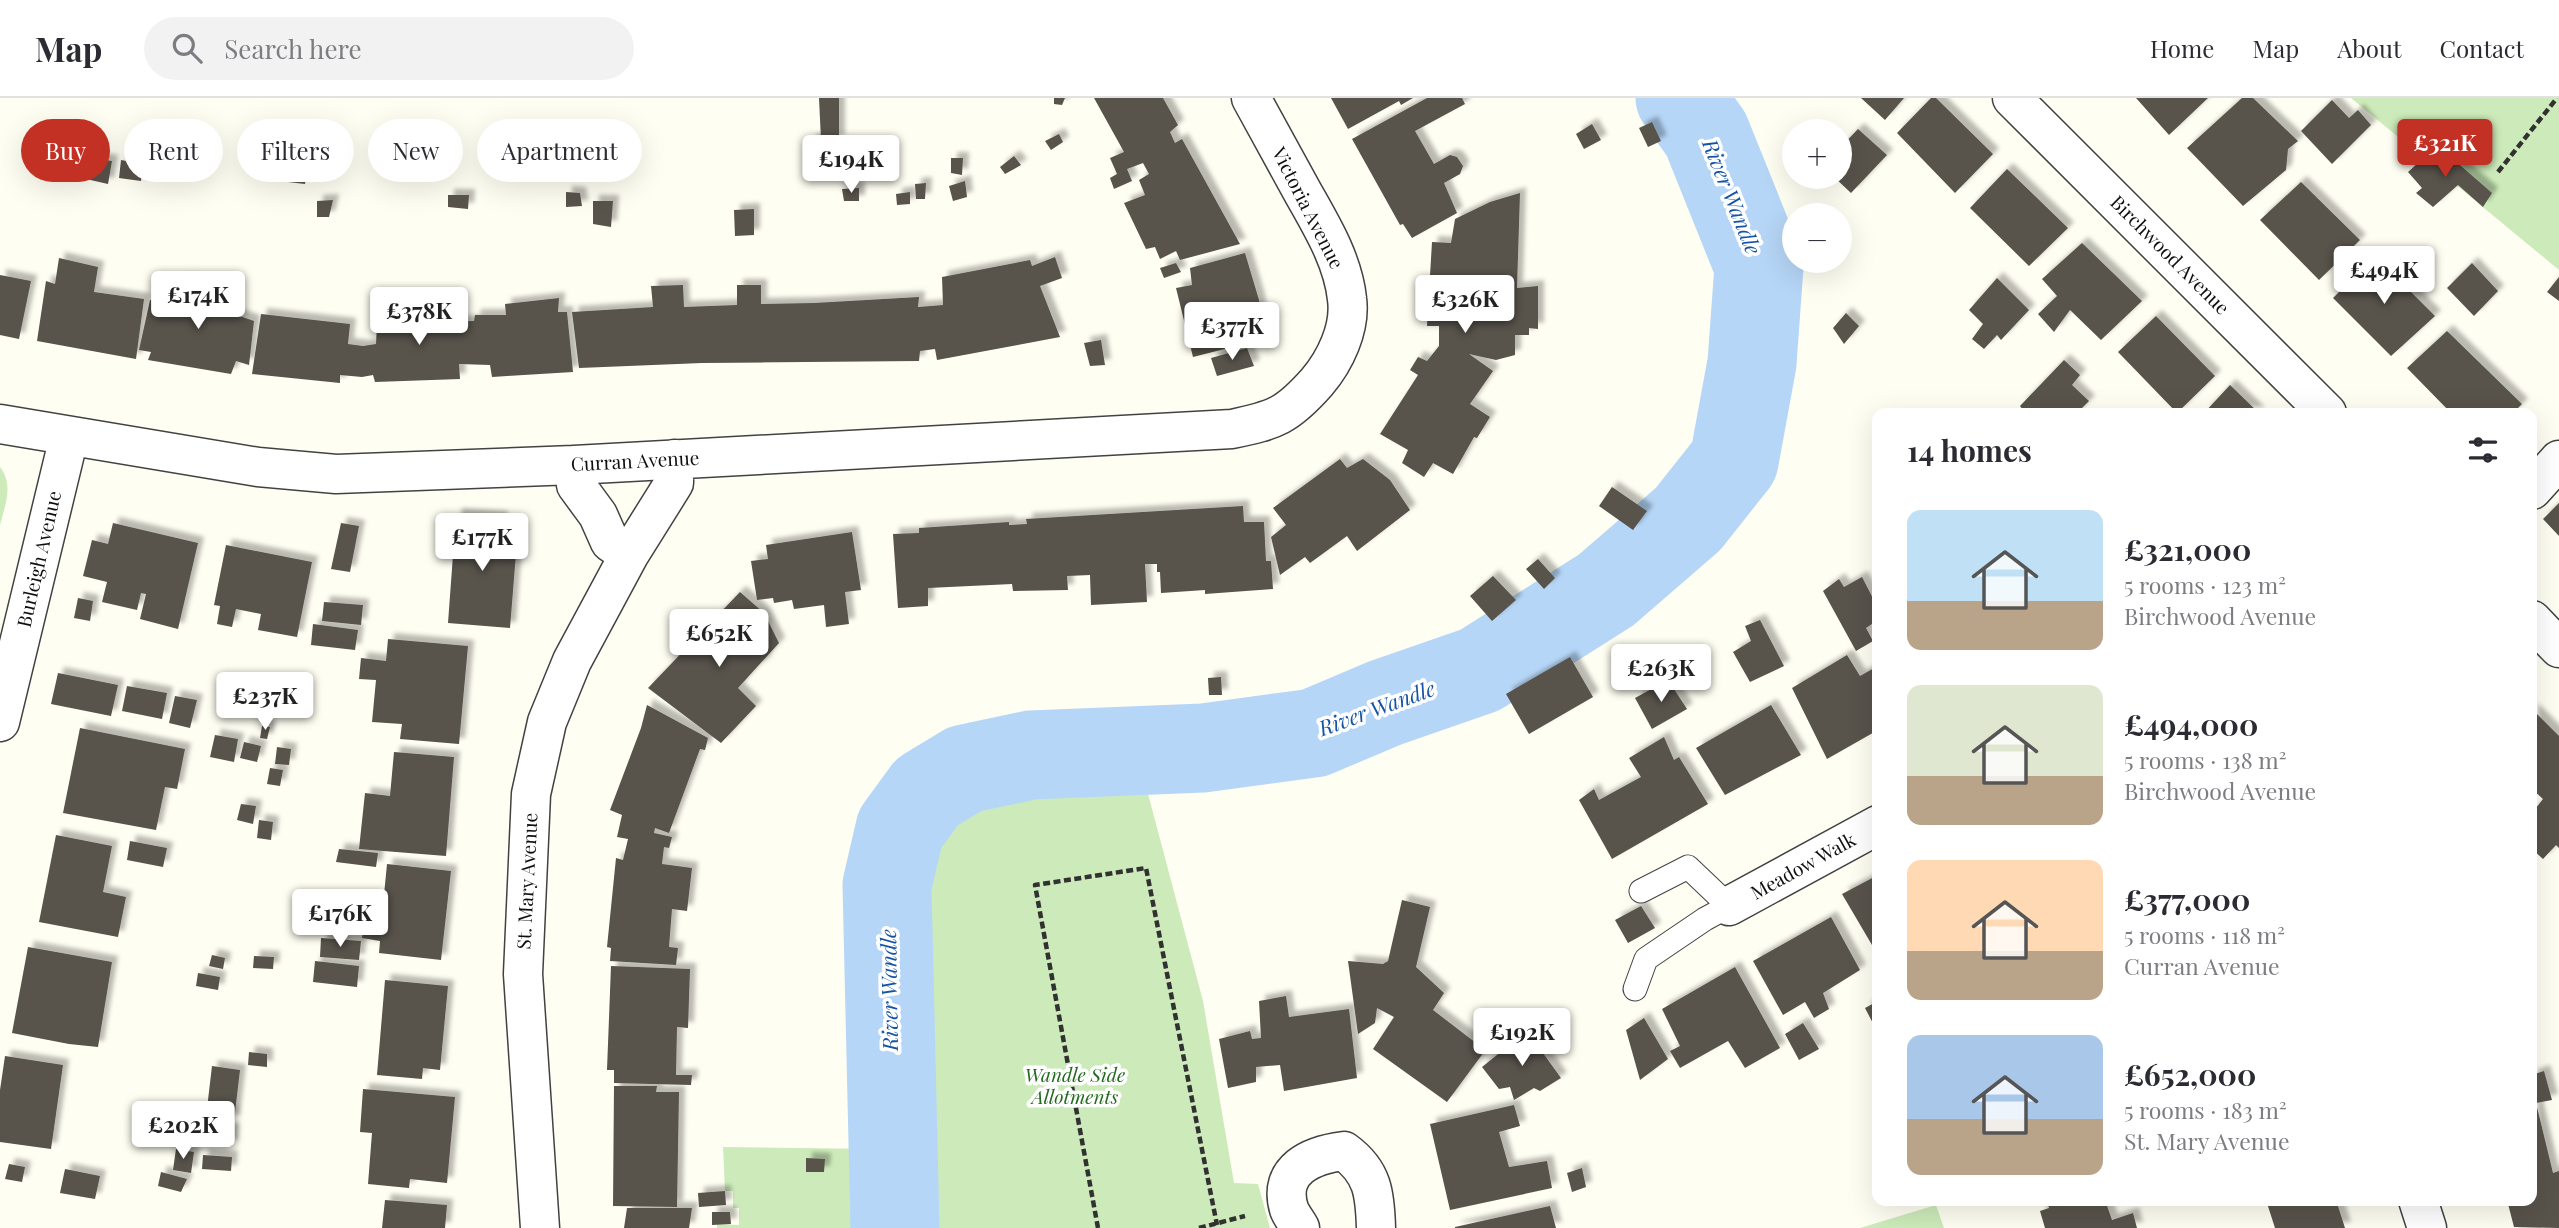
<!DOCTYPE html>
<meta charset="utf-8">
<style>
body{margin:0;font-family:"Playfair Display",serif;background:#f2f2f3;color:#2b2b33;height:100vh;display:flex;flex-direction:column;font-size:26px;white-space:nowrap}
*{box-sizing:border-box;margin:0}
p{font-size:23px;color:#7c7c81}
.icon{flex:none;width:38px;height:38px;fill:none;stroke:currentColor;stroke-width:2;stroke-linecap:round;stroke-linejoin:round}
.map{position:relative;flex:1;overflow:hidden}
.side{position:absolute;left:1872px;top:310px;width:665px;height:798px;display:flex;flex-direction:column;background:#fff;border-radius:14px;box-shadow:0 7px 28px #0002}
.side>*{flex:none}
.top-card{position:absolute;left:21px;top:21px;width:665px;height:63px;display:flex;gap:14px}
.fabs{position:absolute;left:1782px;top:21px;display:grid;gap:14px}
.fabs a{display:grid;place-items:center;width:70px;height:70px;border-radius:50%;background:#fff;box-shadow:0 7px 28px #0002;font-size:35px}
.price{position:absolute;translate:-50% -60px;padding:0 16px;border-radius:7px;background:#fff;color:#222;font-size:23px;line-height:46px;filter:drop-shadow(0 2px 4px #0008)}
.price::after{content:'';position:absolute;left:50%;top:42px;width:21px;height:16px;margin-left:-10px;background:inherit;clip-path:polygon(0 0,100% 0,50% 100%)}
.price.active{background:#c33124;color:#fff}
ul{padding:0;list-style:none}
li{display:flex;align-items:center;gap:21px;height:175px;padding:0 35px}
li span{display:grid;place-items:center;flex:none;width:196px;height:140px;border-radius:14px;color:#555}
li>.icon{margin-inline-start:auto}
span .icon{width:84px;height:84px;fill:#fffc;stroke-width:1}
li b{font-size:30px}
h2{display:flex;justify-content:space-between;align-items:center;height:84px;padding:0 35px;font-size:30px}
.chip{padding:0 24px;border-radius:32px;background:#fff;box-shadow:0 7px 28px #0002;font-size:24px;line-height:63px}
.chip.active{background:#c33124;color:#fff}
header{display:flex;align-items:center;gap:42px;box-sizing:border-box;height:98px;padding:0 35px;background:#fff;border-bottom:2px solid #e1e1e2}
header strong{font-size:33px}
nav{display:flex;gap:38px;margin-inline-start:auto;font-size:24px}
.search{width:490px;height:63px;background:#f2f2f3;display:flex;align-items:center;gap:18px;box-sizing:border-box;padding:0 24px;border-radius:38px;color:#7c7c81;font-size:26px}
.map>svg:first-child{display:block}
.green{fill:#cdebba}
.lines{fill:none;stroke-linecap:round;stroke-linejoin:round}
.river{stroke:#b6d6f7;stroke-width:89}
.building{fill:#58524b;filter:url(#shadow)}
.lane-casing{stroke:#424242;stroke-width:25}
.street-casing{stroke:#424242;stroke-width:41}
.path{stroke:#313131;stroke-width:4.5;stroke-dasharray:7 3.5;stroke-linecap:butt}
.lane{stroke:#fff;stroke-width:23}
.street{stroke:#fff;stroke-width:38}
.labels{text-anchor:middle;stroke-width:7;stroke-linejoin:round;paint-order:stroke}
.street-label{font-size:19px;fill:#0f0f0f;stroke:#fff}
.park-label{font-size:19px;font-style:italic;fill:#23691e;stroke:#fff}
.water-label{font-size:21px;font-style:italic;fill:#1554a5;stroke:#fff}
</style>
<header>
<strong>Map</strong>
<div class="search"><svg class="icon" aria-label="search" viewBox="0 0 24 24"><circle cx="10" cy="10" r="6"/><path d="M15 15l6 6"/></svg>Search here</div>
<nav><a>Home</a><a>Map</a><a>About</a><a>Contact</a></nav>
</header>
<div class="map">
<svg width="2559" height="1130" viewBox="0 0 2559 1130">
<defs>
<filter id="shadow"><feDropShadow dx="6" dy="-6" stdDeviation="2" flood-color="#0004"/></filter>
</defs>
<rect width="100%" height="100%" fill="#fffef2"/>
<path class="green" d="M2351,0H2559V172Z
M0,369C14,387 5,407 0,427Z
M1143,677L1203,903L1234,1085L1258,1086L1270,1130H939L928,763C932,741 936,715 955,700C978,682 1107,679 1143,677Z
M723,1049L872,1051L874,1130H717V1126L739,1127V1110H733V1093H725Z
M1936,1107L1944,1130H1860Z"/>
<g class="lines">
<path class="river" d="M895,1130L887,787L900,731L927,694L965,671L1031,657L1203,650L1314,635L1385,605L1480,572L1606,492L1688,421L1734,363L1752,265L1759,168L1706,36L1680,0"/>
</g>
<path class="building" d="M819,0H839V43H831L832,63L812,66L811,41L821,42Z
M1054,0H1065L1062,7L1054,6Z
M1094,0H1163L1178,27L1170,34L1175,45L1182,41L1240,146L1180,162L1176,153L1160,161L1155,149L1146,151L1124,105L1145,97L1139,82L1149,76L1143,65L1127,71L1132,83L1114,91L1110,80L1117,76L1110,60L1124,54Z
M1331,0H1413L1401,7L1399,3L1348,31Z
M1427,0H1462L1465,6L1415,33L1434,66L1450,57L1457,59L1463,68L1460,76L1444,85L1457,115L1412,140L1403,126L1400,127L1352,41Z
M1861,0H1904L1885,22Z
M1931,0H1936L1993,56L1955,95L1897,35Z
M2136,0H2208L2169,37Z
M2242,0H2253L2298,43L2288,51L2286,72L2243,108L2187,50Z
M2332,2L2349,20L2358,12L2371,27L2332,66L2301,33Z
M1652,24L1661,43L1648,49L1639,30Z
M1592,26L1601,42L1584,51L1576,36Z
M1858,31L1887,57L1851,95L1834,79H1839V51Z
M1059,36L1063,44L1051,52L1045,43Z
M46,45L64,50L60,83L40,80Z
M2436,49L2450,65L2453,61L2492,95L2483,109L2458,87L2433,109L2416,95L2422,90L2408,74Z
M75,57L112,63L108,86L73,78Z
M1014,58L1021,67L1005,76L1000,69Z
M291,60L308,62L305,86L288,84Z
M951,60H963L962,77L951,75Z
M121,62L143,66L141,83L119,80Z
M2007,71L2068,130L2029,168L1970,110Z
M965,83L967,99L953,103L949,88Z
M2301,84L2360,142L2319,182L2260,122Z
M926,85L925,101H916L915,86Z
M859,90V103H844L842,91Z
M566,94L580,95L582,108L566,109Z
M910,94V106L897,107L896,96Z
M1520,95L1517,190L1538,188V231L1529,230V237H1515V257L1496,262L1469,256L1493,273L1470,306L1490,319L1477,340L1474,339L1453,376L1433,365L1424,379L1402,365L1408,352L1380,336L1418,277L1410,272L1418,259L1427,263L1439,248V228H1427L1432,144L1451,145L1455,121L1490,104Z
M448,97H469L468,111L448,109Z
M333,102L329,119H317V103Z
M593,103H613L611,129L593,126Z
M754,111V137L735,138L734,112Z
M2082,145L2142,203L2101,242L2070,212L2054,234L2038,216L2057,198L2042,181Z
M1245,155L1259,202L1264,241L1193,259L1176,190L1192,187L1190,170Z
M2375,158L2435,218L2391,258L2333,200Z
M1055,159L1062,180L1040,188L1060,239L937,262L935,251L920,253L919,263L702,265L579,270L572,214L653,209L651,188L683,187L684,209L737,207V187H761V206L814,205L919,199L918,209L931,208L943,207L942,179L1030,162L1032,168Z
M59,160L98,169L94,194L144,201L136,261L37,243L46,183L55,186Z
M1176,165L1181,174L1164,180L1160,170Z
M2472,165L2498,193L2474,218L2447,190Z
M0,177L31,183L19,241L0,237Z
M2559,179V203L2547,194Z
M1997,180L2029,212L2001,242L1997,237L1984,251L1972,241L1983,226L1969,212Z
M182,182L209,186L208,194L235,197L231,215L254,223L249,267L236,263L231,276L148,262L151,254L139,252L150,202L175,205Z
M559,200L558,214H567L573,274L492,279L490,267L459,266L460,281L375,284L373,277L362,279L340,277V285L252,276L261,216L350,226L348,246L363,248L376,246L377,225L474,223L475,217H506L505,206Z
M1846,215L1859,228L1844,246L1833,230Z
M2156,218L2215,278L2177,315L2118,254Z
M2447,233L2522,306L2513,315H2451L2407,270Z
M1101,242L1105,267L1090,268L1084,245Z
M1247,250L1254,268L1217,278L1211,260Z
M2064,262L2080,277L2072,287L2089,303L2077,315H2025L2020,308Z
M2230,287L2259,315H2204Z
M1340,361L1347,370L1363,361L1390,382L1410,412L1357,453L1347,438L1310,465L1305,459L1280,477L1271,439L1286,427L1273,410Z
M1612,389L1647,413L1633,432L1599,408Z
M2559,405V438L2543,421Z
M1243,408L1244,424H1264L1266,463H1271L1273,491L1205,496V492L1161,495L1160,474H1157V466H1145L1147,504L1091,507L1090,477L1067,478L1068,492L1013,493L1012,486L928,490V508L898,510L893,436L919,435V430L1009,424V427L1027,426L1026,421Z
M456,416L502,419L500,442L517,443L510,530L448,525Z
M113,425L198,445L178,531L140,521L146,496L141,495L137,512L102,504L107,484L83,478L92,442L108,446Z
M341,425L359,428L350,474L331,471Z
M852,434L861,492L845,494L849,526L826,529L824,507L794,511L792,502L774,505L773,500L757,502L751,463L768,461L766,447Z
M226,447L312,464L297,539L258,532L261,516L236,511L232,529L217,526L220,508L214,507Z
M1538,461L1555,480L1544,491L1526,471Z
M1493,478L1516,502L1492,523L1470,498Z
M1862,479L1878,510V522L1866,530L1873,543L1856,553L1823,493L1839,481L1844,489Z
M740,494L764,515L779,545L738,590L756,608L721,645L648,590Z
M78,500L93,503L90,523L74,520Z
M324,504L363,507L361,527L322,523Z
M1760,522L1784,568L1750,584L1733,554L1751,543L1745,528Z
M313,526L358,532L355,552L311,547Z
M388,541L468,548L459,646L400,641L402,626L372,624L376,582L359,581L361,560L386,563Z
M1847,557L1860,578L1876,569L1878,573V632L1827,661L1792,590Z
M1570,559L1593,599L1529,636L1506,596Z
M58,575L118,587L111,618L51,606Z
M1221,579L1222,597H1209L1208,580Z
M1668,582L1687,611L1652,631L1635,600Z
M127,588L167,595L162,621L122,613Z
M175,598L197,602L190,630L169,625Z
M647,607L708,640L705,652L700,651L669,735L655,730L654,735L672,739L669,750L664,749L662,766L692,770L687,813L672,811L669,849L678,850L676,867L610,863L611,850L607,849L616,760L623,762L628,741L617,739L622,717L610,712L641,630Z
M1771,607L1801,657L1725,697L1696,650Z
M2532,611L2559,638V750L2556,747L2543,761L2532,751V715L2543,701L2532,691Z
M262,628L270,629L267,641L260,640Z
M80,630L185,651L177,691L165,689L156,732L63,715Z
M215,637L238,641L234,664L210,659Z
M1664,639L1674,662L1679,659L1708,706L1612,761L1579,702L1594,691L1599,702L1641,679L1629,660Z
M244,644L261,648L257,664L240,660Z
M277,649L291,651L289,667L275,666Z
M394,654L454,659L446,758L359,751L365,695L390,698Z
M270,670L283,672L280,688L267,686Z
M241,706L256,708L253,726L237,722Z
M259,722L273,724L271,742L257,740Z
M56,737L112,748L103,794L126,799L118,839L39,824Z
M130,743L167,750L163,769L127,762Z
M339,751L378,755L376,769L336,764Z
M387,766L451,773L441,862L379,855L380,843L362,840L366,805L383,807Z
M1878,777V844L1872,847L1842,796Z
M1402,802L1430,809L1416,869L1444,895L1433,912L1476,945L1487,928L1498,935L1447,1004L1373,951L1394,919L1377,910L1375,925L1358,936L1348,863L1383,866L1388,863Z
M1641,808L1655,830L1628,845L1615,822Z
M1831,819L1860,872L1823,895L1829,911L1814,920L1805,904L1783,917L1753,863Z
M321,840L361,843L359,862L320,859Z
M28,849L112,864L98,949L69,946L12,935Z
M212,857L225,860L223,871L209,868Z
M254,858L274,859L273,871L253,870Z
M315,863L359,868L357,889L313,884Z
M611,868L690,871L688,930L677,929L676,977H692L691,987L614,985V972H607Z
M1735,869L1780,950L1745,970L1728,943L1680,970L1670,953L1680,948L1662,911Z
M198,875L220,879L218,892L196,888Z
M385,882L448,888L440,972L423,970L422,981L377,977Z
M1286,898L1289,919L1349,911L1357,980L1284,993L1280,967L1256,969V984L1228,990L1219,941L1250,933L1252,941L1261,940L1259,903Z
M1878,903V935L1865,910Z
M1644,920L1668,961L1640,982L1626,932Z
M1803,925L1819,951L1799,962L1785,936Z
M1527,933L1561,980L1540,993L1534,990L1514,1002L1510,989L1499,991L1482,969Z
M249,954L267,956V969L248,967Z
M5,958L63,967L51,1051L0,1044V992Z
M212,968L240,972L234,1023L206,1019Z
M2544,973L2552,1002L2536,1005L2553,1075L2559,1073V1130L2514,1129L2507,1102H2532V977Z
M614,988H657L656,994H679L677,1109L613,1108Z
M363,991L455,999L447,1085L410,1081L409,1090L368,1086L372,1035L360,1034Z
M1514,1007L1520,1028L1499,1034L1509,1069L1547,1063L1552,1090L1450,1112L1430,1026Z
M203,1030L233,1031L232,1048L202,1045Z
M176,1051L194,1054L191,1075L173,1072Z
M203,1057L232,1059L231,1073L202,1071Z
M806,1060L825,1061L824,1074H806Z
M9,1066L25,1069L22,1084L5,1081Z
M1582,1070L1586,1089L1572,1094L1567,1075Z
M65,1071L100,1078L95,1101L60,1095Z
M161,1074L187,1081L181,1094L158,1088Z
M725,1093L726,1107L699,1109L698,1095Z
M385,1102L447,1107L445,1130H382Z
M2047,1102H2105L2112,1122L2133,1115L2137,1130H2045L2040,1113L2049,1110Z
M2266,1102H2336L2345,1130H2275Z
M1550,1108L1556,1130H1455V1129Z
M627,1110H692L689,1130H624Z
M712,1114H730L731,1126L712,1127Z"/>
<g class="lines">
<g class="lane-casing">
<path id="lane" d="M1635,891L1646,861L1705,821L1729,808L1688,769L1641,793"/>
</g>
<g class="street-casing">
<path id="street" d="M2012,0L2327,315
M0,326L258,369L336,376L574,367L1232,331C1275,322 1287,318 1317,284C1335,263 1351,230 1347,201C1343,162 1321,127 1302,93C1285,62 1268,31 1251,0
M574,367L576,387L598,417L610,444L629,457
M2532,392L2559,362
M2532,522L2559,550
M0,624L69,339
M1729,808L1878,727
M2418,1102L2427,1130
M540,1130L523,876L531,696L547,624L572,563L629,457L674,385V361
M1300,1130C1297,1124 1291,1117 1289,1111C1277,1071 1312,1057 1344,1053C1373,1074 1375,1096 1376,1130"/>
</g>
<path class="path" d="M2498,74L2557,0
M1098,1130L1035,787L1146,770L1217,1127
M1199,1130L1245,1118"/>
<use href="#lane" class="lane"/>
<use href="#street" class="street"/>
</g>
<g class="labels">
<g class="street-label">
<text transform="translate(1308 110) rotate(63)" y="7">Victoria Avenue</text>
<text transform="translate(2170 157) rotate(45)" y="7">Birchwood Avenue</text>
<text transform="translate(635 363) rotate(-3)" y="7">Curran Avenue</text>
<text transform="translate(39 461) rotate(-77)" y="7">Burleigh Avenue</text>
<text transform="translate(1803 768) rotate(-29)" y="7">Meadow Walk</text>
<text transform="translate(527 783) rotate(-87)" y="7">St. Mary Avenue</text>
</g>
<g class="park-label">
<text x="1075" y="984">Wandle Side<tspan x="1075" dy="22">Allotments</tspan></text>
</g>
<g class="water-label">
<text transform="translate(1731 99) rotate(68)" y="7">River Wandle</text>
<text transform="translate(1377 611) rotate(-20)" y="7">River Wandle</text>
<text transform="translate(890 892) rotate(-91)" y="7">River Wandle</text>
</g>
</g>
</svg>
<div class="fabs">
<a>+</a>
<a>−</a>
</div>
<b class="price active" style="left:2445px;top:81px">£321K</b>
<b class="price" style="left:851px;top:97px">£194K</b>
<b class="price" style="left:2384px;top:208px">£494K</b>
<b class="price" style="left:198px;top:233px">£174K</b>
<b class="price" style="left:1465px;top:237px">£326K</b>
<b class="price" style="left:419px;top:249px">£378K</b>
<b class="price" style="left:1232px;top:264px">£377K</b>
<b class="price" style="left:482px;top:475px">£177K</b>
<b class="price" style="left:719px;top:571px">£652K</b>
<b class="price" style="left:1661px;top:606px">£263K</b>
<b class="price" style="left:265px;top:634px">£237K</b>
<b class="price" style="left:340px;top:851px">£176K</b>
<b class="price" style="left:1522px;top:970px">£192K</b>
<b class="price" style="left:183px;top:1063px">£202K</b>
<div class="top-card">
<a class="chip active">Buy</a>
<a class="chip">Rent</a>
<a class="chip">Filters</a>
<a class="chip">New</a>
<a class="chip">Apartment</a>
</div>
<section class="side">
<h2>14 homes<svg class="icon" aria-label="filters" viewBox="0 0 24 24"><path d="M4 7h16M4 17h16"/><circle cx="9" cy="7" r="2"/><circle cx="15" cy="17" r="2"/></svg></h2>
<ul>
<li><span style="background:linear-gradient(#bfe0f5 65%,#b9a48a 0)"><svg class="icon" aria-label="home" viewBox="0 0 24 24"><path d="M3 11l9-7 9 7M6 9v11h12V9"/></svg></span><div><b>£321,000</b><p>5 rooms · 123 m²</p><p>Birchwood Avenue</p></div></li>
<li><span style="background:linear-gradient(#dfe7d0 65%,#b9a48a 0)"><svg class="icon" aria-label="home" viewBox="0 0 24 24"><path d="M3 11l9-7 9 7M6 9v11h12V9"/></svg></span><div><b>£494,000</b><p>5 rooms · 138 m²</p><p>Birchwood Avenue</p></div></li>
<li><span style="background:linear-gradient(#ffd9b3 65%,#b9a48a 0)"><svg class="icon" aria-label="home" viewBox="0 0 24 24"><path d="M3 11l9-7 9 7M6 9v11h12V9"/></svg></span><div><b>£377,000</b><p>5 rooms · 118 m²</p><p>Curran Avenue</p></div></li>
<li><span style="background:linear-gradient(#a9c7e8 60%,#b9a48a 0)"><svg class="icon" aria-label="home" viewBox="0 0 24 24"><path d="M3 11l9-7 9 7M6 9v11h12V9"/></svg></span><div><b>£652,000</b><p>5 rooms · 183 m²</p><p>St. Mary Avenue</p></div></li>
</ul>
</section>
</div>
